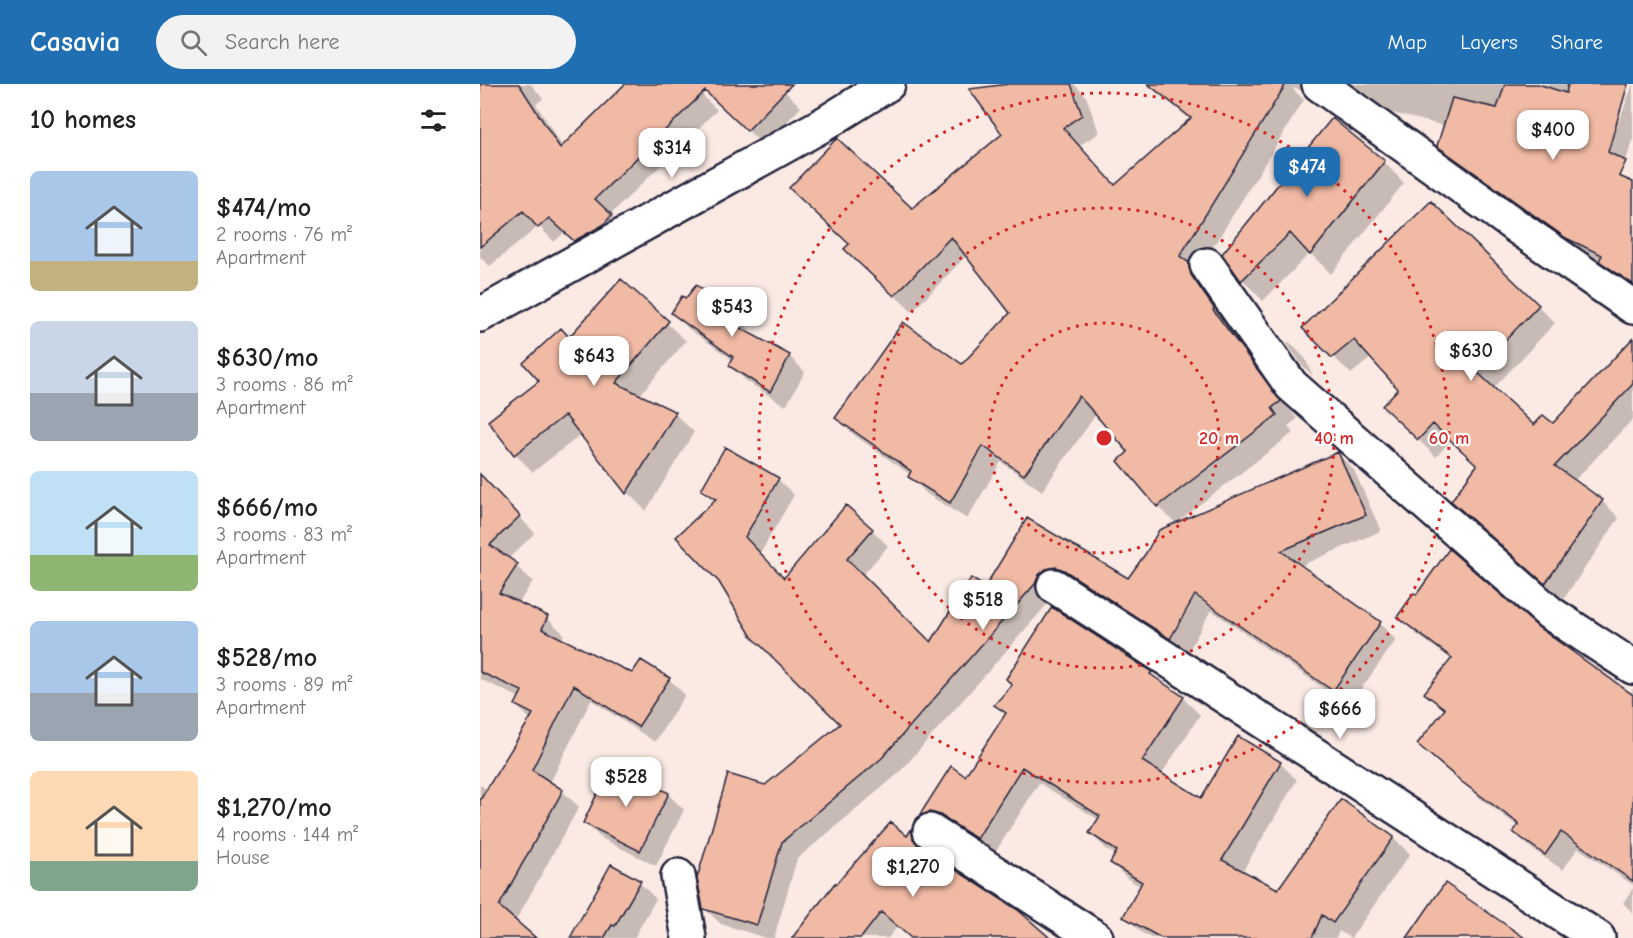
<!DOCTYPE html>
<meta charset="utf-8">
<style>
body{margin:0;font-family:"Comic Neue",sans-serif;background:#f2f2f2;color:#222;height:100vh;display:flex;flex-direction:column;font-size:22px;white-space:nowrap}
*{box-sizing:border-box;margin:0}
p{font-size:20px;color:#767676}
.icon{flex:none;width:33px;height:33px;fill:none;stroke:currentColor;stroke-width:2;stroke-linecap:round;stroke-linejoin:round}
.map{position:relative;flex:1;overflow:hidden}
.panel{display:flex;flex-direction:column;background:#fff;width:480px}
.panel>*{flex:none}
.price{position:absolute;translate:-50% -51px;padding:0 14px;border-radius:12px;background:#fff;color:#222;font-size:20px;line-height:39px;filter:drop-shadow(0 2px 3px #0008)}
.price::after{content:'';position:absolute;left:50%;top:36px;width:18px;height:14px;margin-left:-9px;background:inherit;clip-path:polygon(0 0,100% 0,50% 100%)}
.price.active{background:#1f6fb2;color:#fff}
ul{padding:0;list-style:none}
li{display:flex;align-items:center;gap:18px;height:150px;padding:0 30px}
li span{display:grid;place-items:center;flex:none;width:168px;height:120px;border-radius:9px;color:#555}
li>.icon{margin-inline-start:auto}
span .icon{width:72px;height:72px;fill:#fffc;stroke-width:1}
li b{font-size:26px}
h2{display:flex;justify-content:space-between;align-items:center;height:72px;padding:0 30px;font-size:26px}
header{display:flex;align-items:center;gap:36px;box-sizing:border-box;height:84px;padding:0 30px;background:#1f6fb2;color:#fff}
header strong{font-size:28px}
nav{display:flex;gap:33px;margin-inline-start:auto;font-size:21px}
.search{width:420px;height:54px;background:#f2f2f2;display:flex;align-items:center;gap:15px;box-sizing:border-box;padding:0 21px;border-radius:33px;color:#767676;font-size:22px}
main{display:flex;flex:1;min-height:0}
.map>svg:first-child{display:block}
.shadow{fill:#0003}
.building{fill:#f1baa5;stroke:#22223b;stroke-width:1.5}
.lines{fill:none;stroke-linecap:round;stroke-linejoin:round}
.street-casing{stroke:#22223b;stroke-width:38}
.street{stroke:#fff;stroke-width:33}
.ring{fill:none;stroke:#d62828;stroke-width:3;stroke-dasharray:3 6}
.centre{fill:#d62828;stroke:#fff;stroke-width:3}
.ring-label{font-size:18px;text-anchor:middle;font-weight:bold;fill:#d62828;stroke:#fff;stroke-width:4.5;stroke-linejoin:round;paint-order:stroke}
</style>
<header>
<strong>Casavia</strong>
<div class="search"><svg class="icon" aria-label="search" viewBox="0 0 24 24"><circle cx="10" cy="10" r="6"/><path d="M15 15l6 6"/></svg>Search here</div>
<nav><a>Map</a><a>Layers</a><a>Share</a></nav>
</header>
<main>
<section class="panel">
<h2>10 homes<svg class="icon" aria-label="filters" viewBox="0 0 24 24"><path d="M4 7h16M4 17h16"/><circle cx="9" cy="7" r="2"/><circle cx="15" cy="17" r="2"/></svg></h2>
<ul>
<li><span style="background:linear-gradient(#a9c7e8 75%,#c2b280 0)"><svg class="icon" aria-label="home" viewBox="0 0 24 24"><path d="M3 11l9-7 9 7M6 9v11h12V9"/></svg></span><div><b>$474/mo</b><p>2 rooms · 76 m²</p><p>Apartment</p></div></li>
<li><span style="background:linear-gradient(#c9d6e8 60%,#9aa5b1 0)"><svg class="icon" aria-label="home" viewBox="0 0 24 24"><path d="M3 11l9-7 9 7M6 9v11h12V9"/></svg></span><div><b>$630/mo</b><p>3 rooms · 86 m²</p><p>Apartment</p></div></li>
<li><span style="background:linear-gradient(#bfe0f5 70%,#8fb573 0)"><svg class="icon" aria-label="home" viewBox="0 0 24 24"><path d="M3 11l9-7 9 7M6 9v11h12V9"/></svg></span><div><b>$666/mo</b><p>3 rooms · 83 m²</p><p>Apartment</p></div></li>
<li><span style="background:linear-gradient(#a9c7e8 60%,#9aa5b1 0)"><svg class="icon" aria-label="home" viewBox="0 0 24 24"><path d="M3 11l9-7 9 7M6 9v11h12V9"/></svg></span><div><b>$528/mo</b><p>3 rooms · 89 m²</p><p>Apartment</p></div></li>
<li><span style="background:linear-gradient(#ffd9b3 75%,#7fa58c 0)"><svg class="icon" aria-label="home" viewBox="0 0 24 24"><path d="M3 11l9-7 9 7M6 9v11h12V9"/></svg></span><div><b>$1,270/mo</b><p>4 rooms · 144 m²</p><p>House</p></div></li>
</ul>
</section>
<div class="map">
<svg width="1153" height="854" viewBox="0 0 1153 854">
<rect width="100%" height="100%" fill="#fbeae4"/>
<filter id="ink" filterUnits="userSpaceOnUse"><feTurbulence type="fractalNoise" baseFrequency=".0167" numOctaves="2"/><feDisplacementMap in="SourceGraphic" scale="12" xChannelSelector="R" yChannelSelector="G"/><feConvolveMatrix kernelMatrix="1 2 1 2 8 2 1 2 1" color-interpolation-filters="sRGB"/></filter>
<g filter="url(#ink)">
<path class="shadow" d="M0,0H51L63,15L56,20L83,63L147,0H211L237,26L130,131L147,148L110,172L85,148L74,158L59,142L10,182L0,173Z
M247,0H297L321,23L284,62L250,29Z
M542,0H594L606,12L619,49L599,62L636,102L711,36L666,0H834L829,8L812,4L824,16L717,189L751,242L749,244L817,335L808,342L813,349L697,438L858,370L874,386L901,447L820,482L900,540L916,556L869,622L731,526L707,570L571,516L418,690L317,775L294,854H286L241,840L224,824L286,703L362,640L235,418L222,406L298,395L314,411L280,470L304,496L392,446L408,462L382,492L451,560L506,505L547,436L649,496L696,440L678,422L650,368L617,329L562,407L521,378L487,435L447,410L430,393L431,391L374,351L357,334L482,282L532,230L487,171L432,228L384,182L432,126L524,50Z
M863,0H1149L1100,131L1103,132L1153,0V57L1124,134L1139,141L1153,113V204L1139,194L1125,180L1105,171L976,79L958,61L965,42L904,27L883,8Z
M904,78L924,99L851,190L830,169L783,217L763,196L744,170Z
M141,197L206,257L159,312L195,330L214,348L166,427L148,409L102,350L53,388L35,370L61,297Z
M1058,222L1075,239L1013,305L1054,344L1073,341L1153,256V335L1094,397L1122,417L1139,434L1083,516L973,417L998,382L971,356L956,373L904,322L920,305L892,273L871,290L824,244Z
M193,229L255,230L270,246L268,250L309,272L325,288L306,322L266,297L251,282L253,276L209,245Z
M809,258L825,274L833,292L822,281L807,260Z
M0,406L23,416L55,449L28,475L53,497L38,520L67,534L84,550L81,556L153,591L189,595L205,611L175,658L111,616L70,699L82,707L99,723L35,838L53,854H0V701L8,706L51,636L36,621L40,614L0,595Z
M919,533L1057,544L1150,610L1153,604V801L1098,764L1083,786L1052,765L1035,748L1039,743L1001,715L956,677L939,660L965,627L946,609L972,576L936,550Z
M671,589L683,601L703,614L720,631L681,691L722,716L800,679L817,696L762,788L798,807L913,754L930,770L871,854L859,847L856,854H671L662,849L645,832L661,803L648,795L631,779L636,771L627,766L611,749L619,736L559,699L516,767L507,762L506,765L457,748L441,732L471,684L486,694L526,631L517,621Z
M188,710L204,726L176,782L121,754L105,739Z
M432,746L447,761L448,770L566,854H431L418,842L408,854H314L427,754Z
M160,799L176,815L154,854H91Z
M1153,804V829L1143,819Z"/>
<path class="building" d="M0,0H39L80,64L145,0H312L267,47L225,7L115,115L132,131L123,141L94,157L69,134L58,144L43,127L0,163Z
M529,0H591L602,31L583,44L635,101L711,34L668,0H806L700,172L709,179L711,191L734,224L733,226L801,317L792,324L797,331L677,423L638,377L648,368L599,312L544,391L503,362L470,419L428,393L431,387L355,334L423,238L482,280L530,229L471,153L414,212L364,165L369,160L309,104L357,54L432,124L522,50L489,5Z
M1025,0H1058L1086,9L1088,0H1148L1128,68L1146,77L1139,92L1153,98V200L1119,177L1122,171L1086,154L957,62L972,14L1017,24Z
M852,34L905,77L830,171L810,149L761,197L742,170Z
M951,117L1059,221L996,287L1054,341L1063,331L1073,339L1153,254V300L1075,382L1123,416L1065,500L971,417L997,381L953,340L938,356L902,322L918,305L874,256L852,274L822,244Z
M141,195L189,237L136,299L196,328L146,410L85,331L34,371L8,337L59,297L43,279L81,244L89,253Z
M216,201L256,229L249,238L310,271L290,308L249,282L253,273L191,229L202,212L206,214Z
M245,363L299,394L265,453L304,494L366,421L393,445L367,475L451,558L491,494L505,503L547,434L648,494L666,469L679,446L858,368L886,431L801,467L901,538L853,607L715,511L690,555L584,486L576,483L566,485L559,491L555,500L402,674L302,758L277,841L223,825L217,794L248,690L285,701L360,640L272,553L239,498L196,453L236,415L221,406Z
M0,390L40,432L10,461L38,480L19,509L68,532L62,545L152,589L161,576L190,594L158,643L94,601L52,686L83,706L19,822L56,854H0V716L53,630L35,621L42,607L0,588Z
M969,465L1058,543L1153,611V797L1081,748L1065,771L1033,748L1039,740L982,698L937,660L965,625L944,609L972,574L917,533L934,509L936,511Z
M572,523L672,588L670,590L704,613L662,677L721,714L758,652L801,678L742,776L798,805L861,715L914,753L853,839L842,831L832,854H681L643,833L662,798L630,779L637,767L609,749L620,732L542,683L497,755L460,731L450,728L439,732L471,682L485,692L526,629L514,621L532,601L526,595Z
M131,681L189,709L160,767L103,739Z
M411,738L427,752L432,744L433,755L440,763L538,826L570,854H431L401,828L381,854H312L355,799L356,800Z
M131,780L161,797L135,842L132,841L124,854H90Z
M965,799L1045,854H927Z"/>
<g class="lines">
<g class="street-casing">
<path id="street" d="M839,0L1040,145L1153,223
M727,181L811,301L1070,529L1153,583
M0,231L344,40L408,0
M574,502L1118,854
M450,747L616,854
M198,792L209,854"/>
</g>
<use href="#street" class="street"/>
</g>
</g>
<g class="ring">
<circle cx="624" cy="354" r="115"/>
<circle cx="624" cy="354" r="230"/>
<circle cx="624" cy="354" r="345"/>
</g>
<circle cx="624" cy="354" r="9" class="centre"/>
<g class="ring-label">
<text x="739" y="360">20 m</text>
<text x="854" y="360">40 m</text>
<text x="969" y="360">60 m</text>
</g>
</svg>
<b class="price" style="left:1073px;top:77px">$400</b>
<b class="price" style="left:192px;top:95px">$314</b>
<b class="price active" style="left:827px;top:114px">$474</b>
<b class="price" style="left:252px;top:254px">$543</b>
<b class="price" style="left:991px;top:298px">$630</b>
<b class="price" style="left:114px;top:303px">$643</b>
<b class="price" style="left:503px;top:547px">$518</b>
<b class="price" style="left:860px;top:656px">$666</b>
<b class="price" style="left:146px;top:724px">$528</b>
<b class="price" style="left:433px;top:814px">$1,270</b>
</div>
</main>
